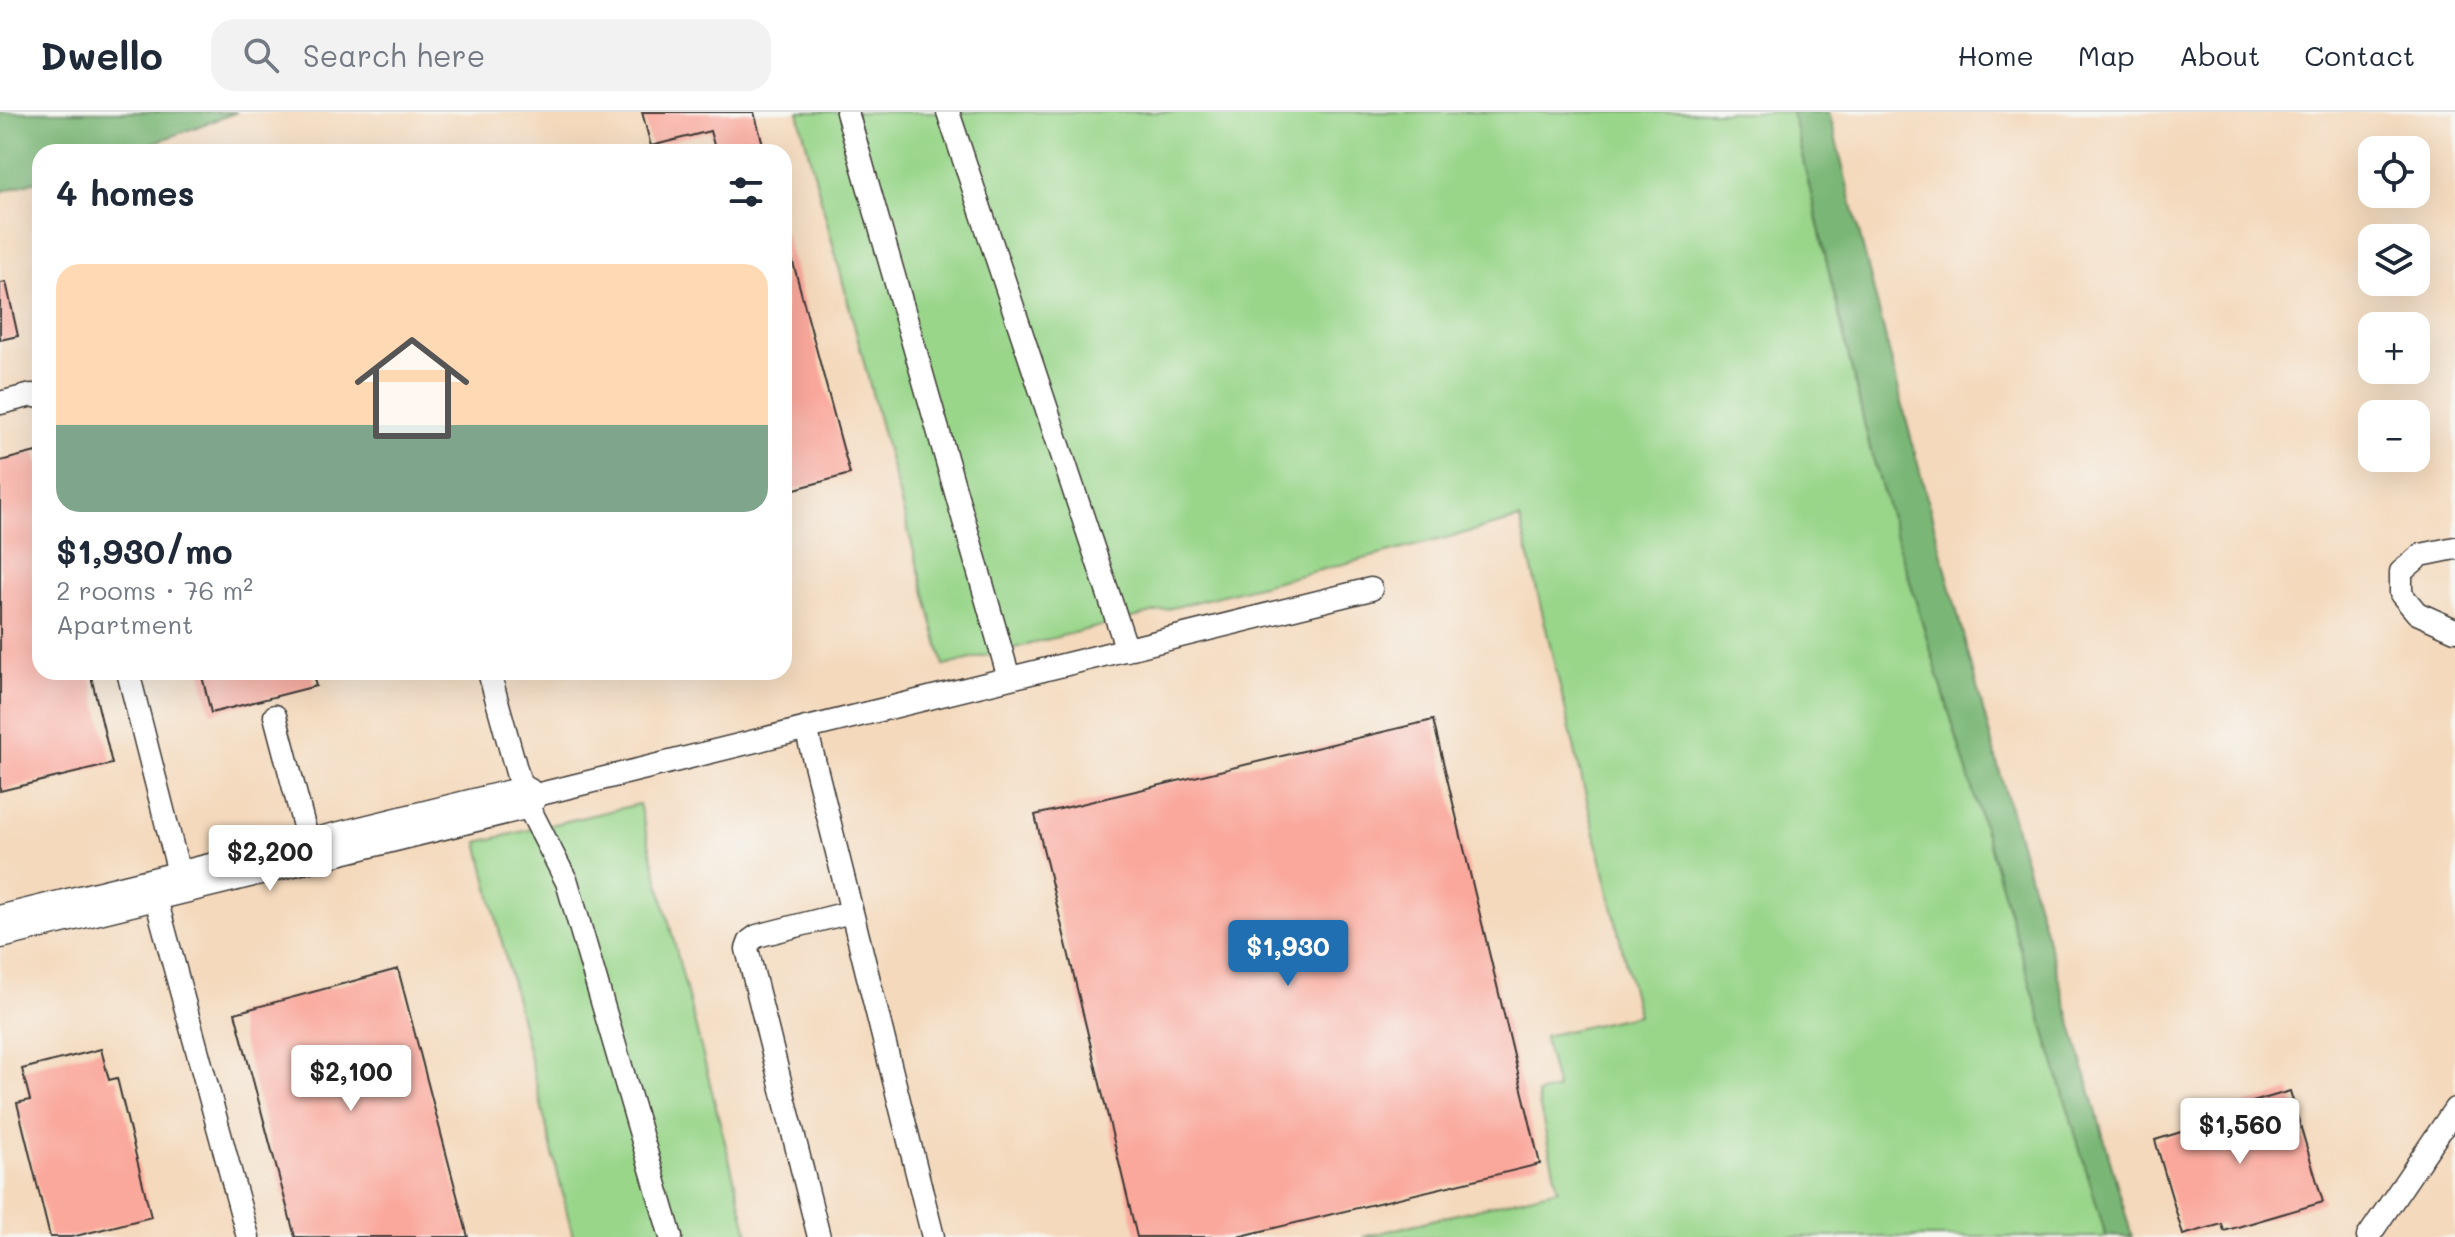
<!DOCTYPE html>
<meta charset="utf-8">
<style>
body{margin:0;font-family:Mali,sans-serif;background:#f2f2f3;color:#1f2937;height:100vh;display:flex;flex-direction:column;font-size:30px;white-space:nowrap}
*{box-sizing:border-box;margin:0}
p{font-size:26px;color:#747a83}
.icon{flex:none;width:44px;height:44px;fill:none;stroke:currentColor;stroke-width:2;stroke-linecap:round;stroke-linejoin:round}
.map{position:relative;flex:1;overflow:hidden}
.panel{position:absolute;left:32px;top:32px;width:760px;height:536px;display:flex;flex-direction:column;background:#fff;border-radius:24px;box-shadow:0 8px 32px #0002}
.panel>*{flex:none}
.controls{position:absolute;left:2358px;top:24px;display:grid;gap:16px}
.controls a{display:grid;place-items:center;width:72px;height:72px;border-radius:16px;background:#fff;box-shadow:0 8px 32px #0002;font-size:40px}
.price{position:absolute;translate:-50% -68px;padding:0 18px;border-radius:8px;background:#fff;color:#222;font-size:26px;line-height:52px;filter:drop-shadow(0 2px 4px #0008)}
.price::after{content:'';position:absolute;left:50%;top:48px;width:24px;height:18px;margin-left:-12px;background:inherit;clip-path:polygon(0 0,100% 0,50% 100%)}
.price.current{background:#1f6fb2;color:#fff}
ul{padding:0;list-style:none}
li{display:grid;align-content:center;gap:16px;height:424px;padding:0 24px}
li span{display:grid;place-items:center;height:248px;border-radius:24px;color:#555}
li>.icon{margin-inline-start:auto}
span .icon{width:144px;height:144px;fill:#fffc;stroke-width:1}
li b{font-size:34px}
h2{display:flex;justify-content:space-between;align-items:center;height:96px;padding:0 24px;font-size:34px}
header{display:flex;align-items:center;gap:48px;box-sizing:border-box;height:112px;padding:0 40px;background:#fff;border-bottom:2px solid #e0e1e3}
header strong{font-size:38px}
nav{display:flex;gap:44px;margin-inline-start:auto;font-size:28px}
.search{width:560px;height:72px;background:#f2f2f3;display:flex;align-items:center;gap:20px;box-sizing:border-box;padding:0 28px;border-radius:24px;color:#747a83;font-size:30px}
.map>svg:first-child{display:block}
.green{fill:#99d68a;stroke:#5a7953;stroke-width:2}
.forest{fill:#7ab776;stroke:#4b6a49;stroke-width:2}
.building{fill:#faa89c}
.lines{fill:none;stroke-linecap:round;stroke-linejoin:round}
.service-casing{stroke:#3c3834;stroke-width:25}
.minor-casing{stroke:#3c3834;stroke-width:45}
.service{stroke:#fff;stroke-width:22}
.minor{stroke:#fff;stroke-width:42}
</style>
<header>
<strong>Dwello</strong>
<div class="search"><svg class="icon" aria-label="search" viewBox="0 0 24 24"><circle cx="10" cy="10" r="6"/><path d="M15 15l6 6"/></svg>Search here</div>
<nav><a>Home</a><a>Map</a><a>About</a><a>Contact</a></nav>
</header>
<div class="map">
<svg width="2455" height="1125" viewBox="0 0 2455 1125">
<rect width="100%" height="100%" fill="#f6f6f2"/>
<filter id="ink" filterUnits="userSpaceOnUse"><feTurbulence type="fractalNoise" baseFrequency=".0125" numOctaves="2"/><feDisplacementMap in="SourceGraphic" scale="16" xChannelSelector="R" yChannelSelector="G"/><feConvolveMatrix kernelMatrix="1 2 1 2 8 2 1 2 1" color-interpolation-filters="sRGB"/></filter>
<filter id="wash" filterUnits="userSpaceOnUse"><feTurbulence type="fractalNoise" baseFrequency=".006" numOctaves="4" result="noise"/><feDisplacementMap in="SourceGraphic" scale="32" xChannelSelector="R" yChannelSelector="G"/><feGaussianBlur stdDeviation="1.8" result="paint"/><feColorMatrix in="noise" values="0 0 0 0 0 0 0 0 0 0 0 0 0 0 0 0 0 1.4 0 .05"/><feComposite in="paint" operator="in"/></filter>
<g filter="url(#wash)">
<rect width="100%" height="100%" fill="#f4d9bc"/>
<path class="green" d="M798,0H1792L1870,336L2107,1125H1363L1558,1077L1537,982L1557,977L1544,924L1638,903L1520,407L944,554Z
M639,692L749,1125H573L478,730Z"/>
<path class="forest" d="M0,0H237L129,40H40V68L0,80Z
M1792,0H1829L1906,307L1995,643L2132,1125L2106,1124L1870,336Z"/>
<g id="blocks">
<path class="building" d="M642,0H754L765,40H716L710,19L651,34Z
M784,117L850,362L784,380Z
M6,170L18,224L0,228V171Z
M36,340L40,356V560H90L112,652L0,679V349Z
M201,560H312L316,574L211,601Z
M1433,608L1540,1052L1237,1125H1137L1035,703Z
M398,857L468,1125H295L235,901Z
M101,937L109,968L117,966L151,1105L72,1125H50L17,991L30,988L22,957Z
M2290,979L2323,1090L2224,1119L2222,1112L2183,1123L2155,1028L2194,1016L2192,1008Z"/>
</g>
</g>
<g filter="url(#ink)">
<use href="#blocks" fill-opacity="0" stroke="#3c3834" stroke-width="2"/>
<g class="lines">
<g class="service-casing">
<path id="service" d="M847,0L1009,566
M948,0L1127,538
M0,291L32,283L40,285
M2455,436L2421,443L2401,460V482L2417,501L2455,518
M128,560L181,769
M489,560L524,686L567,770L671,1125
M275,604L310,737
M806,616L933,1125
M524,686L1371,477
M153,776L248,1125
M819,1125L747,837L750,829L757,824L851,800
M2368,1125L2455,997"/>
</g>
<g class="minor-casing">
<path id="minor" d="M0,815L524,686"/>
</g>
<use href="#service" class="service"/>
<use href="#minor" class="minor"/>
</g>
</g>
</svg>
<div class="controls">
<a><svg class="icon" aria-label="locate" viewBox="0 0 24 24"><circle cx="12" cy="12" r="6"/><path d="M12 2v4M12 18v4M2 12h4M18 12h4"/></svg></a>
<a><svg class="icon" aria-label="layers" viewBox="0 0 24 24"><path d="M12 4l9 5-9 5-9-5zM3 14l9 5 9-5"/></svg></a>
<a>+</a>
<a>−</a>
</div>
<b class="price" style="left:270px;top:781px">$2,200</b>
<b class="price current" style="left:1288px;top:876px">$1,930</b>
<b class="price" style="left:351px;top:1001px">$2,100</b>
<b class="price" style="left:2240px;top:1054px">$1,560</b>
<section class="panel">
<h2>4 homes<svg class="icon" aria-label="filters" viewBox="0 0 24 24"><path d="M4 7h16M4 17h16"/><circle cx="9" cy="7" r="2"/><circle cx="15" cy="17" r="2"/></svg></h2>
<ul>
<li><span style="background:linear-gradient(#ffd9b3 65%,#7fa58c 0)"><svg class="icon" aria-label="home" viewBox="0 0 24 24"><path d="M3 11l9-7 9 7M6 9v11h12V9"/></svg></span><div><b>$1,930/mo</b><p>2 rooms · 76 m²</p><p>Apartment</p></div></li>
</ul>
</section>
</div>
